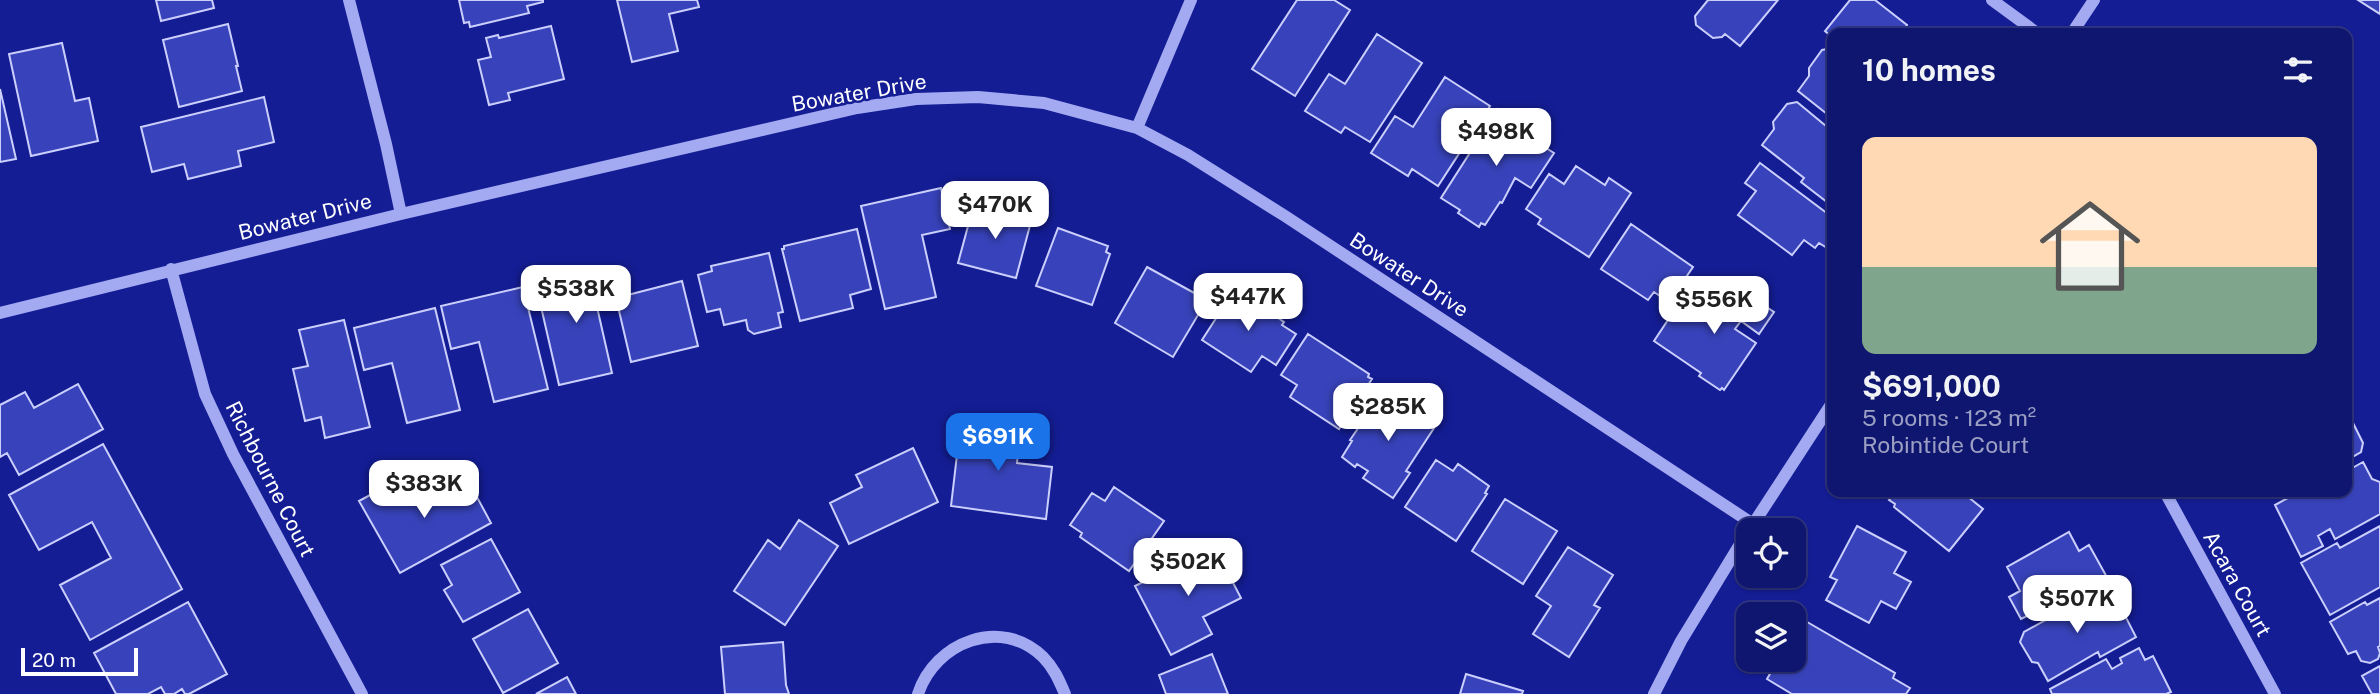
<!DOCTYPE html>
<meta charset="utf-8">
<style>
body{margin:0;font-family:"Public Sans",sans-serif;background:#1d2377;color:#f1f3f6;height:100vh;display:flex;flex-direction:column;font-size:26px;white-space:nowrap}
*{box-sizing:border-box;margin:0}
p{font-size:23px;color:#9b9fc3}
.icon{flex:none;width:38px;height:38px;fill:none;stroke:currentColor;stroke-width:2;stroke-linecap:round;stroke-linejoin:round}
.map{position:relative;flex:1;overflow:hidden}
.panel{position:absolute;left:1827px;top:28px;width:525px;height:469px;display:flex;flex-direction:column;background:#0f166f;border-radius:14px;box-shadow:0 2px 5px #0004,0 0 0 2px #2f3582}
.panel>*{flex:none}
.buttons{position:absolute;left:1736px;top:518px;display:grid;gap:14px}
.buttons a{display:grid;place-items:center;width:70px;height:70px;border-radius:14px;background:#0f166f;box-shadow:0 2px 5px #0004,0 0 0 2px #2f3582;font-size:35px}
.scale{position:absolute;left:21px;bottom:18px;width:117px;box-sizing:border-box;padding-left:7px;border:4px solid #fff;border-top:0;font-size:19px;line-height:24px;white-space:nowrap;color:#fff;-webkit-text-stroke:5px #141d94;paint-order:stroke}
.price{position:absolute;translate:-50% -60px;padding:0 16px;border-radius:14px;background:#fff;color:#222;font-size:23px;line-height:46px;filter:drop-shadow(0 2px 4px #0008)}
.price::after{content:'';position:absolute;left:50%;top:42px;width:21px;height:16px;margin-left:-10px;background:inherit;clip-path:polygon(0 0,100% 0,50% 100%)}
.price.active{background:#1a73e8;color:#fff}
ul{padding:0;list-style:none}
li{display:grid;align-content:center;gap:14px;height:371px;padding:0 35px}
li span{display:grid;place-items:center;height:217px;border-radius:14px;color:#555}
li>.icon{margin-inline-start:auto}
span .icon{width:126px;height:126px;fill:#fffc;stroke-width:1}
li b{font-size:30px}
h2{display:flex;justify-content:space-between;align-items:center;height:84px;padding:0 35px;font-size:30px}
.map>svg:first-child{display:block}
.building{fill:#3843bb;stroke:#cbcffc;stroke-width:2}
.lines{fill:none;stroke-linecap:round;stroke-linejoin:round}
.minor{stroke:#a3aaf2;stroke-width:12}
.labels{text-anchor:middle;stroke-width:5;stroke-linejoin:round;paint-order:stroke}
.street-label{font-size:21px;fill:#fff;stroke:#141d94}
</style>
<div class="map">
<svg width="2380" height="694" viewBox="0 0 2380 694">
<rect width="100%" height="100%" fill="#141d94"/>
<path class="building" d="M156,0H212L214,8L161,21Z
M459,0H543V2L527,6L529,13L470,27L469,22L464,23Z
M617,0H697L699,7L669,14L678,51L632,62Z
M1297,0H1334L1350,10L1295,96L1252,69Z
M1708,0H1778L1740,46L1725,34L1722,37L1713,38L1696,25L1695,16Z
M1850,0H1875L1907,25L1905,28L1916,33H1832V37L1825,31Z
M2358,0H2380V14Z
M228,24L238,66H236L242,91L179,107L163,40Z
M551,26L564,79L508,93L510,100L489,105L478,60L491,57L486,38L498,35L499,38Z
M1377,34L1422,63L1370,142L1345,127L1341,133L1305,111L1329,74L1345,84Z
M62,43L75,101L89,98L98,141L31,156L9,54Z
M1832,48V118L1798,91L1809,76V68L1822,50Z
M1445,77L1490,106L1438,186L1412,169L1408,176L1371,153L1395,116L1413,127Z
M0,89L16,159L0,162Z
M264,97L274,142L238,151L241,166L188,179L184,164L152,172L141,127Z
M1797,102L1832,131V206L1801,182L1804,178L1762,145L1774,129L1773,122L1787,104Z
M1498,109L1541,137L1538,143L1554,153L1531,188L1515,178L1502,203L1500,202L1485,225L1481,223L1479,227L1458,213L1460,210L1441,198Z
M1760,163L1832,217V242L1827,248L1819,243L1815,248L1804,240L1792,255L1738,215L1756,191L1745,183Z
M1576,166L1605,185L1609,178L1631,193L1589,257L1538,224L1541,219L1526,209L1549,174L1564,184Z
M941,188L950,229L922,235L936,297L885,309L861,206Z
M974,204L1032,218L1016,278L958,263Z
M1631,224L1693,267L1669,302L1654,292L1648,300L1601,269Z
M1058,228L1108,246L1106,252L1110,254L1092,305L1036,286Z
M857,229L871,289L850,295L853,308L800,321L782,249H784V246Z
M769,253L783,312L778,313L781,327L754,334L748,330L746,320L724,325L720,309L707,312L698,275L712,271L711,266Z
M1147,267L1207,300L1173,357L1115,323Z
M603,269L612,303L597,307L612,373L559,385L536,285Z
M682,281L698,346L631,362L616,298Z
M1735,286L1774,312L1759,334L1741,321L1735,329L1756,343L1724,390L1722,388L1720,390L1699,376L1701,373L1654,341L1684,296L1714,316Z
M523,287L548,389L494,402L479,342L451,349L441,306Z
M1235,289L1284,322L1282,325L1296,334L1276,365L1262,356L1251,372L1202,340Z
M435,308L460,410L407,423L392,363L364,370L354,328Z
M344,320L370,427L325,438L321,417L305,421L293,369L308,366L299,330Z
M1308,334L1369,374L1368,377L1372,379L1339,429L1290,397L1297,385L1281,375Z
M78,384L103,429L19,475L7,453L0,457V405L25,392L34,408Z
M1385,389L1424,415L1421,420L1434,428L1406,471L1410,473L1393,498L1363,478L1368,471L1357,464L1355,467L1342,457L1352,441L1350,440Z
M961,421L1021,428L1017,463L1052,467L1046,519L951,506Z
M2347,422L2353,423L2363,443L2361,452L2347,460Z
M103,444L182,589L90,640L60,585L111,558L92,522L39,550L9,495Z
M913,448L938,502L849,544L830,503L862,487L856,475Z
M1436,460L1453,471L1458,464L1489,486L1485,493L1487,494L1456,541L1405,507Z
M2363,462L2372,479L2380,482V514L2335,539L2330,529L2318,536L2323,546L2301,557L2275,505L2299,492H2347V471Z
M465,475L491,523L400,573L359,501L398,480L411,504Z
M1114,487L1164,521L1129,571L1080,537L1082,533L1070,525L1092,493L1105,501Z
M1896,492H1962L1983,509L1949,551L1894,507L1895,504L1889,500Z
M1505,499L1557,531L1523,584L1472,551Z
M799,520L838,546L785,625L734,591L768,540L780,549Z
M1857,526L1906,552L1894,573L1911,582L1896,609L1881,601L1869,623L1826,600L1837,580L1830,577Z
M2380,526V587L2330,615L2301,563L2337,543L2340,548Z
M2069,532L2079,551L2089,545L2108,579L2073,599L2070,595L2021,619L2009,597L2020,591L2007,567Z
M491,539L520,592L463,622L444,590L452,585L441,565Z
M1214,546L1241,598L1203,617L1212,634L1171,655L1135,586Z
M1568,547L1613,575L1594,605L1600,608L1569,657L1533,634L1551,606L1536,596Z
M2092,594L2097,603L2114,594L2136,637L2100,657L2098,652L2048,681L2038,663L2032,662L2020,642L2024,632Z
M2380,598V646L2378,647L2380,653L2378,659L2370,663L2361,661L2356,651L2348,654L2330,622L2365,602L2367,605Z
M188,602L227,674L189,694H185L182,689L174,694H165L161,687L148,694H116L94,653Z
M528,609L558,663L503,693L473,639Z
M1802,619L1895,673L1893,678L1910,688L1906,694H1792L1767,679L1778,660H1794V634Z
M783,642L786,685L789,694H725L721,647Z
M2139,648L2145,660L2153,656L2171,692L2166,694H2052L2050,689L2106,659L2112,669L2122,663L2120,658Z
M1212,654L1228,694H1166L1159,675Z
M2380,666V694H2372L2362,676Z
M1466,674L1523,691L1522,694H1460Z
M567,677L576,694H536Z"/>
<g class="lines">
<path class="minor" d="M349,0L386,144L401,214
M1992,0L2037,33
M2072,33L2094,0
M1137,128L1191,0
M171,269L205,394L233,454L362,694
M0,313L401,214L857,108L916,99L978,97L1044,103L1137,128L1188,155L1285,216L1753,524
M2165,492L2275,694
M1750,529L1832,403
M918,694C935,642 1001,616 1043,657C1054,668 1059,680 1065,694
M1654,694L1681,641L1748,531"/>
</g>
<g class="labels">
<g class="street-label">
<text transform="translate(859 93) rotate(-10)" y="7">Bowater Drive</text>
<text transform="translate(305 217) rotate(-14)" y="7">Bowater Drive</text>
<text transform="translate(1409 275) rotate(33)" y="7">Bowater Drive</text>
<text transform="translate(270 479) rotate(63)" y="7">Richbourne Court</text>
<text transform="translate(2237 584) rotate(61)" y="7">Acara Court</text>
</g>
</g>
</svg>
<div class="buttons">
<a><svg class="icon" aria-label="locate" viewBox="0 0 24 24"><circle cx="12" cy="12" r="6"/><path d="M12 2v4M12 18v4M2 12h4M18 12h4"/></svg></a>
<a><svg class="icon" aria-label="layers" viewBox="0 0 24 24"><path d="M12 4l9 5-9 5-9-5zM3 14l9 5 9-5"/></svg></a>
</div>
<div class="scale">20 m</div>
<b class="price" style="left:1496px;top:168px">$498K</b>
<b class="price" style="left:995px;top:241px">$470K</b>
<b class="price" style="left:576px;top:325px">$538K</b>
<b class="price" style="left:1248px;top:333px">$447K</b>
<b class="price" style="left:1714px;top:336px">$556K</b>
<b class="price" style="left:1388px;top:443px">$285K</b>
<b class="price active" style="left:998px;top:473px">$691K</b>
<b class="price" style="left:424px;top:520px">$383K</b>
<b class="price" style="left:1188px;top:598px">$502K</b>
<b class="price" style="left:2077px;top:635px">$507K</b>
<section class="panel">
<h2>10 homes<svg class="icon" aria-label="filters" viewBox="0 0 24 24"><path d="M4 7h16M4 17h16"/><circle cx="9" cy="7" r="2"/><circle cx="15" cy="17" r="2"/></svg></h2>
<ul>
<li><span style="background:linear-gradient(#ffd9b3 60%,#7fa58c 0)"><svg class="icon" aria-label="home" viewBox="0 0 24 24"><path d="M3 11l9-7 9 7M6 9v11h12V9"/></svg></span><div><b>$691,000</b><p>5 rooms · 123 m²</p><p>Robintide Court</p></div></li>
</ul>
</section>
</div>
